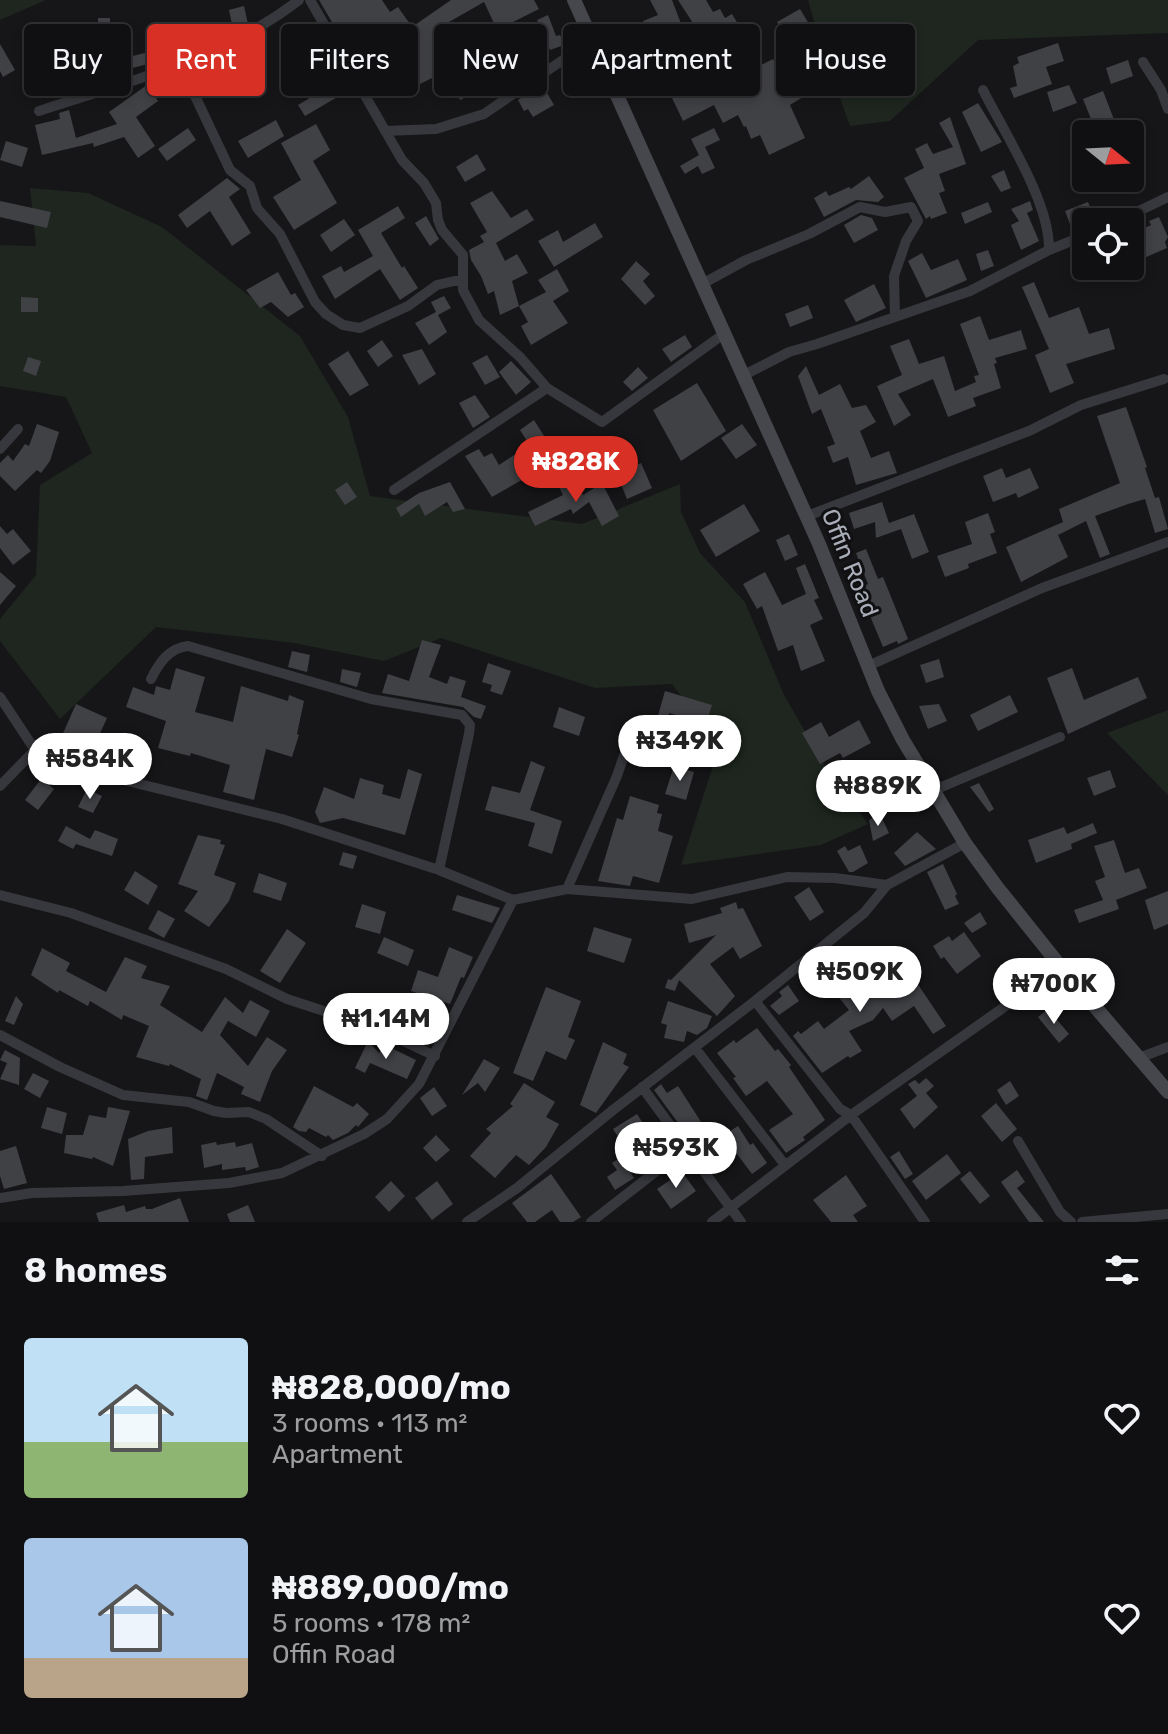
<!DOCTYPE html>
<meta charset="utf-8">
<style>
body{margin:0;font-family:Rubik,sans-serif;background:#19191b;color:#f1f3f6;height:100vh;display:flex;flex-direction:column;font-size:30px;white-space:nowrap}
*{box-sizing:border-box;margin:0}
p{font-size:26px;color:#9c9d9f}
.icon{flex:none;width:44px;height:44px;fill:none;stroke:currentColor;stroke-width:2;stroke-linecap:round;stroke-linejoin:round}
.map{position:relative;height:1222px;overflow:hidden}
.sheet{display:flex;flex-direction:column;background:#101012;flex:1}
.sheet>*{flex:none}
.top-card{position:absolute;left:24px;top:24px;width:1120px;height:72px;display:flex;gap:16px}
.needle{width:52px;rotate:108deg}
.tools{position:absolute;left:1072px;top:120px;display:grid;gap:16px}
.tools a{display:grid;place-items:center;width:72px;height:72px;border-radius:8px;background:#101012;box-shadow:0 4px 12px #0003,0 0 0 2px #303032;font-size:40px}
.price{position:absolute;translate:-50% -68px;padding:0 18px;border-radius:28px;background:#fff;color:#222;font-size:26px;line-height:52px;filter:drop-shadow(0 2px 4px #0008)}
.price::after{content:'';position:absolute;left:50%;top:48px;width:24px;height:18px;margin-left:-12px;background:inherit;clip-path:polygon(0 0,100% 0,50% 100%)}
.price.on{background:#d93025;color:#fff}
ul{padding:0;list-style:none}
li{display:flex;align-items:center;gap:24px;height:200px;padding:0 24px}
li span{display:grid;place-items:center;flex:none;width:224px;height:160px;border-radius:8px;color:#555}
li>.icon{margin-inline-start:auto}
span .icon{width:96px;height:96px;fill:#fffc;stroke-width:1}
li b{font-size:34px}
h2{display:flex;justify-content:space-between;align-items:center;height:96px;padding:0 24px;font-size:34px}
.tag{padding:0 28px;border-radius:8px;background:#101012;box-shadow:0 4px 12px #0003,0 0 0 2px #303032;font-size:28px;line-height:72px}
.tag.on{background:#d93025;color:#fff}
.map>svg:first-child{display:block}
.green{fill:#1e261f}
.building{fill:#404145;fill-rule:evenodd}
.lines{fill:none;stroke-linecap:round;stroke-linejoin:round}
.street{stroke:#37383d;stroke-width:10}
.secondary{stroke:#45474d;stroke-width:14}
.labels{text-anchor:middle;stroke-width:6;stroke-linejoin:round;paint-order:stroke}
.street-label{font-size:24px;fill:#a8adb8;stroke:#111113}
</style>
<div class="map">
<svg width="1168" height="1222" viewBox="0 0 1168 1222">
<rect width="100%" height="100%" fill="#161618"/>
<path class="green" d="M0,0H46L0,20Z
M808,0H1168V33L978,40L890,121L850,126L819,39Z
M30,188L88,193L162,227L300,336L348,417L370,496L582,524L680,484L681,512L700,553L745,602L784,695L823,762L868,824L821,845L681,865L719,747L672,684L595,688L441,638L384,661L294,643L156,627L60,719L0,641V619L36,575L40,485L92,453L66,397L0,386V245L36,246Z
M1168,710V795L1107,733Z"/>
<path class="building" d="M319,0H382L390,12L398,7L412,27L451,0H534L539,9L513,22L521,41L526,39L537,64L492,88L491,85L460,100L446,71L418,85L402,53L397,56L383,34L350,53ZM484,2L513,64L497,72L486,51L456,65L441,35L446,32L442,26Z
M650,0H672L685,34L664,45L669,56L658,62L653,50L634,59L626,40L647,31L643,21L658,15Z
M678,0H706L713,12L720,9L725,18L732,14L738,24L704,40Z
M244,6L248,24L233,29L229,10Z
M800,9L809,24L782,39L776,29L780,27L777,22Z
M548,15L556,36L560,35L564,45L550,50L537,20Z
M98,18H110L112,61L157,50L160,61L100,76L97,65Z
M1058,43L1064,61L1046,67L1052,84L1014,98L1010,88L1017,86L1013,66L1019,63L1017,57Z
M0,44L15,70L3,77L0,71Z
M247,46L264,77L250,84L233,54Z
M773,59L786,85L794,81L803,97L790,105L805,138L769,155L760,135L751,139L746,126L744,127L738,115L723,123L714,105L683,121L663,79L696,65L708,96L726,87L724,84Z
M1128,60L1133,76L1111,84L1106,68Z
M343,78L351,89L305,116L298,105Z
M542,84L554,105L533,117L528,109L524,111L518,100Z
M147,85L158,101L136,117L155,146L138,158L124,137L94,147L93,143L42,155L35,125L60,119L59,113L69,110L76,138L117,124L109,112Z
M1069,85L1077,103L1053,112L1047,92Z
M1103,91L1115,122L1123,119L1128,134H1097L1083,99Z
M978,103L1002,142L981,152L962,112Z
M950,117L966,164L939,174L945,191L939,193L947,213L931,219L930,216L926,219L904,178L924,168L915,149L927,143L933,154L953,147L939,123Z
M276,120L284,136L248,158L238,141Z
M316,124L330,150L313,161L337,203L294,230L273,197L301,180L281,143Z
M188,128L196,140L167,161L158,149Z
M714,128L720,140L705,147L715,168L702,174L698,166L685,174L680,166L699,155L691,139Z
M6,141L28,148L22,167L0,160Z
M477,154L486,170L465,182L456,167Z
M1004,170L1011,188L1001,192L991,176Z
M869,176L884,197L878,202L856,200L824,217L814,198L826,191L829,196L849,187L851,189Z
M227,178L240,189L229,197L251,233L232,246L210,211L187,228L178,215Z
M492,191L511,218L527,209L534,220L496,243L505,261L517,254L528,273L512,281L519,306L500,315L494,291L488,294L481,276L471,260L469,250L484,242L480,236L487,232L470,203Z
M0,201L51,212L47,228L0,217Z
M1030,201L1033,210L1027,213L1039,241L1021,250L1011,225L1019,221L1011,209Z
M988,202L992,212L965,224L961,213Z
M1088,202L1096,222H1086V227L1073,232L1065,211Z
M398,206L405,218L381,233L402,268L404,266L418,288L400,300L380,269L335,299L322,276L341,266L344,272L373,256L358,230Z
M861,215L872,218L878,230L854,243L844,225Z
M426,216L439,239L430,246L415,223Z
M1159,217L1168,237L1165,242L1167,248L1144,258L1133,233L1151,225L1149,221Z
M344,219L355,235L331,252L320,235Z
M595,223L603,237L554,267L538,241L558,230L563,242Z
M988,250L994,266L981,271L976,254Z
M922,253L931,270L958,259L967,280L926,298L908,261Z
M636,261L650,274L643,281L655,296L645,305L621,279Z
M557,269L569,291L553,301L568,323L531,345L521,326L528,322L519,306L546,292L538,280Z
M278,272L291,295L295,293L304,307L288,317L271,302L260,308L246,290Z
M1034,282L1049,318L1079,307L1089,334L1109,328L1115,349L1066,364L1074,383L1050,393L1035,355L1049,349L1022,287Z
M874,284L886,308L856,322L844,300Z
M444,296L451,308L438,315L447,332L429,345L415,323L436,312L431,302Z
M21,297L38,298V312H21Z
M808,305L813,318L790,327L785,314Z
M980,316L989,340L1021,330L1027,349L995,358L997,363L994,364L1001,388L973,398L976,406L948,417L933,379L898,394L911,415L894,426L877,386L902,375L890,346L909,339L919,364L944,356L955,391L976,382L974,376L979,375L960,324Z
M685,335L692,347L671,362L662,349Z
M382,340L393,356L378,367L367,351Z
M422,349L436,374L419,385L402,355Z
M348,351L369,385L350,396L328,364Z
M487,355L500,377L485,385L472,363Z
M28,357L41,361L36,376L23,371Z
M511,361L531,382L516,395L499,372Z
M806,366L819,395L840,384L852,408L866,405L876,422L860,431L871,458L889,451L897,473L856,485L848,457L833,463L827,447L835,444L821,409L812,414L798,376Z
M638,367L648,378L632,391L623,382Z
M697,383L726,431L681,461L653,410Z
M475,395L490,417L473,428L459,403Z
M1126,407L1147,467L1145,468L1155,498L1159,497L1168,529L1155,533L1145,499L1128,504L1095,516L1110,554L1100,558L1086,521L1058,535L1068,557L1021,582L1006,547L1063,522L1059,509L1120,483L1097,416Z
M534,420L546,439L532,449L520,430Z
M37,424L59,432L50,461L41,473L37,470L15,491L0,476V463L8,455L13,461L25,444L29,446Z
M742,424L757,445L736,459L721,438Z
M479,449L484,457L492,453L499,465L520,451L534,473L492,497L465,456Z
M641,463L652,488L627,499L617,474Z
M1002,468L1006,478L1030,468L1039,488L1018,498L1016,493L993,502L983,476Z
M570,475L583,495L602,483L619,516L602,526L589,502L573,514L571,509L535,526L528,512L563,495L558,485Z
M347,482L357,497L345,505L335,490Z
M450,482L465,509L453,512L447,502L425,516L419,504L401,517L396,508L419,493Z
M882,502L889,523L914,514L929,552L912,559L901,529L876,538L875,522L854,529L849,513Z
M744,504L760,531L716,557L700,530Z
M988,513L995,532L990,534L997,553L968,564L969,568L945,577L937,556L972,544L965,522Z
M0,526L7,534L13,529L31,551L13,565L0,548Z
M789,534L798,555L785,561L776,540Z
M866,549L878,579L883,577L908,639L898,644L897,641L883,647L858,587L868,584L856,553Z
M805,564L819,598L814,600L823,619L810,625L825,661L801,671L793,645L778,651L762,606L757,609L743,584L765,572L782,605L806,594L796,568Z
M0,572L16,586L0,605Z
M422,640L441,645L429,677L447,684L450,676L466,681L461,697L486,706L481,719L474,717L463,707L382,693L388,674L409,681Z
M292,651L310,655L307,672L288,667Z
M939,659L944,677L926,683L920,665Z
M488,663L511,671L502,695L490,691L492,685L482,682Z
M176,668L205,677L195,712L233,722L241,686L288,701L289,695L304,701L297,734L299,735L292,757L266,749L254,800L223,792L230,765L191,753L190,756L158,748L166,721L126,707L133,687L154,695L156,686L170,690Z
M1072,668L1084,700L1138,677L1147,698L1068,734L1047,678Z
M342,669L361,673L357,687L340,682Z
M665,691L712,705L706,724L669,713L660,761L643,757L650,717L657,719Z
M1010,695L1018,712L978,731L970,715Z
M76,704L107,718L87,762L56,749Z
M939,704L947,721L928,729L919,706Z
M559,707L585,717L579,736L553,727Z
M859,720L871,743L843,758L840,753L820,764L802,733L821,722L829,737Z
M531,761L545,767L530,810L562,821L552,854L528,846L535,823L485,810L492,786L520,793Z
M674,766L694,772L686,800L665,794Z
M408,769L422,774L405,835L343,818L320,823L315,812L324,787L354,799L360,778L384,785L382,794L400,799Z
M900,770L909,790L900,795L890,775Z
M1110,770L1116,787L1094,796L1087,778Z
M41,779L54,789L38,810L25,800Z
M979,783L994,809L989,812L970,787Z
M87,789L102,796L93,813L78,807Z
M630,796L659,805L657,813L662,814L658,831L673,836L659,883L633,876L630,886L598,881L617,818L623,820Z
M880,814L889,833L873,841L869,820Z
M1093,823L1097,833L1071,844L1072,849L1036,863L1028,840L1064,827L1067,834Z
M66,826L90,839L95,830L118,839L112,856L76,844L73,849L58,841Z
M917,832L936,849L905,866L894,853Z
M198,835L221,840L220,844L225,845L214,875L236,883L229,901L209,927L184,911L198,891L178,884Z
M1114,840L1125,873L1139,868L1147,888L1116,900L1119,909L1079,923L1074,910L1103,900L1095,881L1105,877L1094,846Z
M860,845L868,863L853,872H849L837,851L845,846L848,851Z
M343,852L357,856L353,869L339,865Z
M943,864L957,894L955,896L959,904L945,910L927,872Z
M135,871L158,886L148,905L124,890Z
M259,873L287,883L281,901L253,892Z
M809,887L824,912L810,921L794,897Z
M1168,891V924L1154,930L1145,900Z
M457,895L500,908L492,923L452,910Z
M736,902L738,909L743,908L762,946L740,959L733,947L710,964L735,996L717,1016L679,980L675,991L665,988L668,979L671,980L716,935L689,943L684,924L722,913L720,908Z
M362,904L386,912L380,934L355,927Z
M158,910L175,919L164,938L148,929Z
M980,912L987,924L972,933L964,923Z
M594,927L632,939L624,963L587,951Z
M287,929L306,943L280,983L260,971Z
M964,932L981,956L957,974L944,957L941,959L933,946L949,936L952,941Z
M384,937L414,950L408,966L377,953Z
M449,947L473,957L464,978L461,977L450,1004L411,991L418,970L438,977Z
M42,948L70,963L66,971L106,992L125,957L147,966L141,978L170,986L160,1005L202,1032L225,997L243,1013L250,1000L270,1011L256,1037L228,1021L220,1035L248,1066L267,1037L287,1050L272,1071L260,1102L241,1094L244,1087L217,1073L207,1100L196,1096L201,1079L170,1064L169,1066L136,1057L149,1026L123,1015L122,1020L90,1001L88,1006L59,990L58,993L31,975Z
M836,954L865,990L887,974L901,994L917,983L946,1026L933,1034L914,1006L892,1021L883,1008L873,1020L849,1031L862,1051L850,1058L848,1056L822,1073L793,1036L798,1031L801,1034L818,1021L824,1029L849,1010L817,970Z
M788,985L799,1001L779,1015L770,1006L782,996L779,992Z
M546,987L581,1001L568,1037L575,1040L566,1060L546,1051L533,1081L513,1073Z
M16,996L23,1004L14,1025L5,1021Z
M668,1001L712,1016L707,1028L697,1035L687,1031L684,1042L664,1038L667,1025L661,1023Z
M1048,1009L1069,1034L1059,1043L1038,1017Z
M757,1028L775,1051L778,1049L791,1065L789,1067L825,1120L803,1137L805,1140L786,1153L769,1130L793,1114L767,1081L746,1096L733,1078L736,1077L717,1053L734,1040L736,1043Z
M368,1041L379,1053L383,1044L416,1060L407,1079L370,1063L365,1073L355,1068Z
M603,1042L627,1054L623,1064L629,1067L596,1113L580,1105Z
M5,1050L20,1058L19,1085L0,1079L7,1063L0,1060Z
M484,1059L500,1068L485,1092L478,1083L462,1095Z
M33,1073L49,1081L40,1098L24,1089Z
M926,1078L934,1086L926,1093L938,1107L914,1129L900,1109L917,1096L908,1084L915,1080L919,1084Z
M1010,1081L1019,1096L1006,1105L997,1090Z
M524,1083L555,1102L546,1117L559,1124L546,1147L529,1165L516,1155L495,1178L470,1156L491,1133L486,1129L513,1106L510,1104Z
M661,1084L667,1093L678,1086L703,1125L687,1135L654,1090Z
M314,1086L353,1107L357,1103L369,1114L358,1127L356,1125L348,1133L333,1140L328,1135L326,1137L309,1128L306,1132L299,1131L293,1127Z
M434,1087L447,1106L432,1116L420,1098Z
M996,1103L1017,1129L1002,1142L981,1116Z
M47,1107L67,1113L62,1134L41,1128Z
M108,1107L130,1111L113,1166L93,1157L92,1159L64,1153L66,1135H83L89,1115L106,1118Z
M637,1114L648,1131L624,1146L613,1129Z
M738,1126L750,1145L753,1143L767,1163L752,1174L737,1154L713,1170L699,1151Z
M172,1127L173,1153L145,1157L144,1179L131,1180L128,1139L148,1131Z
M436,1135L450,1150L436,1162L423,1148Z
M216,1142L217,1145L235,1142L236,1147L252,1143L259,1167L246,1171L245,1167L222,1170V1164L204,1168L201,1145Z
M16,1146L27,1183L4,1189L0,1176V1151Z
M899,1151L913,1174L905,1179L890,1157Z
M947,1154L961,1173L926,1200L912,1181Z
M621,1157L634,1178L615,1190L607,1177L617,1170L612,1163Z
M1017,1170L1025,1182L1017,1188L1044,1222H1029L1001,1182Z
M970,1171L990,1196L980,1204L960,1179Z
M682,1172L696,1191L671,1209L657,1189Z
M551,1174L581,1217L573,1222H560L552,1210L535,1222H527L512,1203Z
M846,1175L867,1206L853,1215L858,1222H831L813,1200Z
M391,1181L405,1196L389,1212L375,1197Z
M437,1181L453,1204L432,1220L415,1198Z
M180,1198L189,1222H99L96,1213L124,1205L126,1212L145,1206L146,1209H152Z
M248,1205L255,1222H230L227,1214Z"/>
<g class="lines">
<path class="street" d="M310,0L402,160L424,183L436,203L438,220L442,230L463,255V290L479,320L520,357L547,388L602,422L725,333
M1143,62L1161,90L1168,109
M180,64L230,170L250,186L257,208L280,234L315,302L326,314L343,325L360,328L408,306L437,285L463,279
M983,90C1005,134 1050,202 1049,250
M39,111C129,81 223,59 299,0
M385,131L436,129L484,114L592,40
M1116,222L1168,197
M702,284L746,260L809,234L860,207L885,212L911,207L918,221L906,241L894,276L895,316
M744,375L789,352L817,344L970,291L1049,250L1086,235
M0,449L18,429
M394,490L547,388
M807,516L1029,431L1081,405L1164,379
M868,666L1042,588L1168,542
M151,679C159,663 169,648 188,646L371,699L462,715L470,725L469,734L439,870
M0,697L35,750L95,773L282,819L439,870L513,900L567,889L692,899L787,877L835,878L887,885
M0,786L35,750
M932,791L1060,737
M567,889L617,776L633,729
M0,895L71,913L226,969L287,999L376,1028L435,1056
M755,1001L840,1109L851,1115L925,1222
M0,1035L60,1067L123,1095L189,1102L214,1111L226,1113L249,1112L266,1119L322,1156
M695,1048L785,1165
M1139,1058L1168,1047
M642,1087L741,1222
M1018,1141L1060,1212L1071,1222
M0,1198L32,1193L123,1191L229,1183L282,1173L364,1134L387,1119L419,1084L513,900
M467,1222L517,1188L613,1110L755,1001L864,913L887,885L965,843
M591,1222L686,1148
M712,1222L851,1115L1061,967
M1082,1222L1168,1214"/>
<path class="secondary" d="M574,0L819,544L878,691L903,740L965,843L997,887L1061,967L1168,1092"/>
</g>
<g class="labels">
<g class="street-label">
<text transform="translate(850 563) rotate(68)" y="8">Offin Road</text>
</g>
</g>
</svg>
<div class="tools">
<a><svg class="needle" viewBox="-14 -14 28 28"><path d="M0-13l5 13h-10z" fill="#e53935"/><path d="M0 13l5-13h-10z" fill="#9c9d9f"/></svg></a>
<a><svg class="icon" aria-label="locate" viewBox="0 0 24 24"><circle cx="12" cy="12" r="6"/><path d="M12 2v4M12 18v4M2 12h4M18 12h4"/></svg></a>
</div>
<b class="price on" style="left:576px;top:504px">₦828K</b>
<b class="price" style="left:680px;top:783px">₦349K</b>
<b class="price" style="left:90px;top:801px">₦584K</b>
<b class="price" style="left:878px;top:828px">₦889K</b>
<b class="price" style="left:860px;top:1014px">₦509K</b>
<b class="price" style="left:1054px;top:1026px">₦700K</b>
<b class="price" style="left:386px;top:1061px">₦1.14M</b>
<b class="price" style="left:676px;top:1190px">₦593K</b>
<div class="top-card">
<a class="tag">Buy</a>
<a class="tag on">Rent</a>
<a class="tag">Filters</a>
<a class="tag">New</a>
<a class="tag">Apartment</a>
<a class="tag">House</a>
</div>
</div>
<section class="sheet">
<h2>8 homes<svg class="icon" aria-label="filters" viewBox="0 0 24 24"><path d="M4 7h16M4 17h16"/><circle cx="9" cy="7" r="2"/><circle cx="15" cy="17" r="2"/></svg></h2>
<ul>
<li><span style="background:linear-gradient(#bfe0f5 65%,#8fb573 0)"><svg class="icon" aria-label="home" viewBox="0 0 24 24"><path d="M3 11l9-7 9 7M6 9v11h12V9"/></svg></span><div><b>₦828,000/mo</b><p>3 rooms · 113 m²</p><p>Apartment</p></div><svg class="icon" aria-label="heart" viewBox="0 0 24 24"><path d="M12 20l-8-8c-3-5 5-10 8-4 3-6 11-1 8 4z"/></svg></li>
<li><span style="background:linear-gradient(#a9c7e8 75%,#b9a48a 0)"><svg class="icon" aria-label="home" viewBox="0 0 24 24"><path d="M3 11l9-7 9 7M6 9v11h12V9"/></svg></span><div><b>₦889,000/mo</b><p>5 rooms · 178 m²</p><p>Offin Road</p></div><svg class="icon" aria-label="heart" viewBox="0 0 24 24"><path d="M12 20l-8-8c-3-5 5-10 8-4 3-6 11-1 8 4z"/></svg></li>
</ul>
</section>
